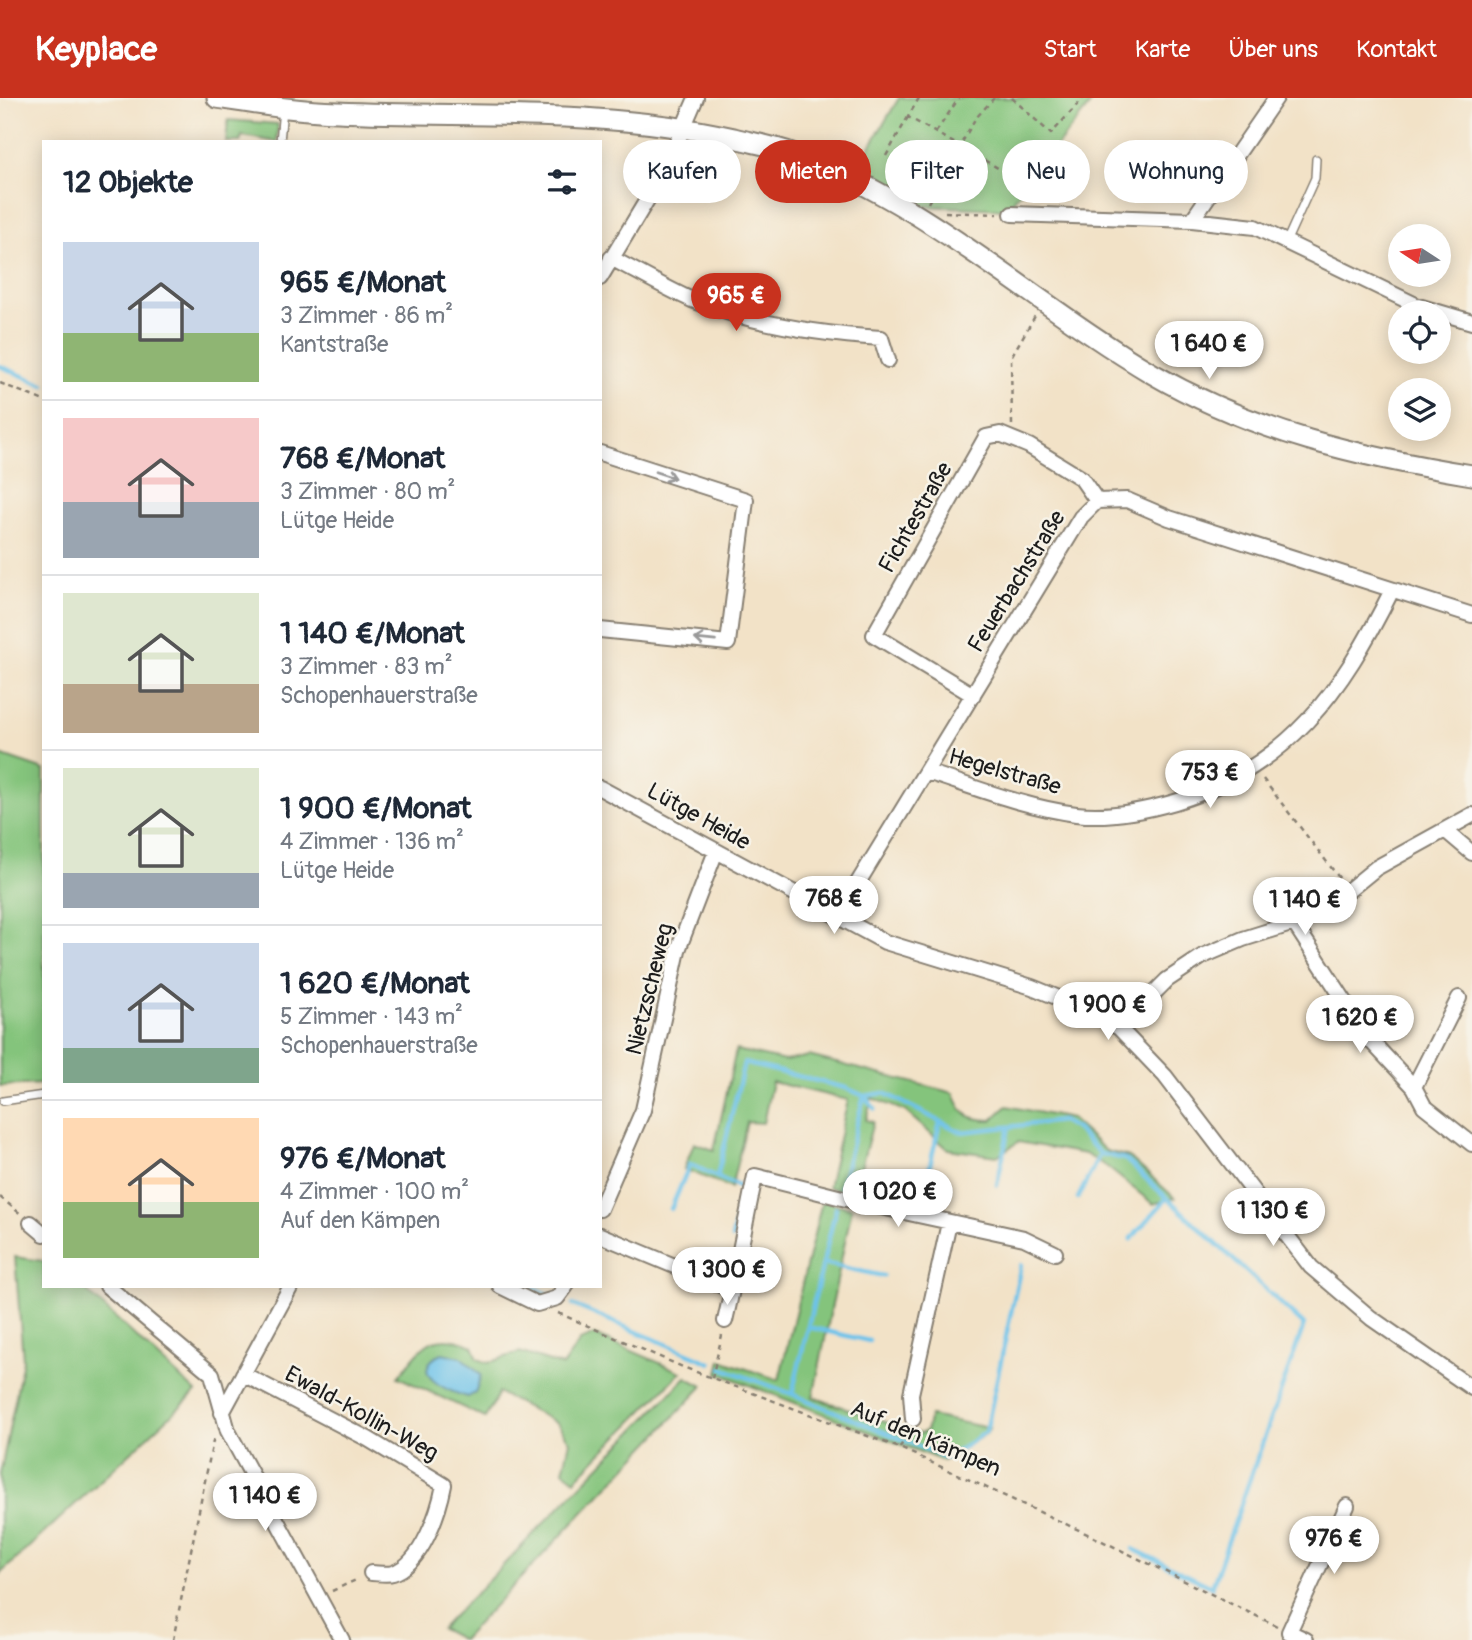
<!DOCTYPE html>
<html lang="de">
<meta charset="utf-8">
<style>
body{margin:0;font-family:Pangolin,sans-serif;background:#f2f2f3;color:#1f2937;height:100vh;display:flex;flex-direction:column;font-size:26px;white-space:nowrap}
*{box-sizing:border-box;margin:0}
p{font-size:23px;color:#747a83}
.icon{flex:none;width:38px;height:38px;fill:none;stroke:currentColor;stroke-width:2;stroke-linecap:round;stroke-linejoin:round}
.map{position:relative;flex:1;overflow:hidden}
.details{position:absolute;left:42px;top:42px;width:560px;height:1148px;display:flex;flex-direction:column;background:#fff;border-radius:0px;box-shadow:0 4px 18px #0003}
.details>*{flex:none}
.top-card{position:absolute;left:623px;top:42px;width:665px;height:63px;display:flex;gap:14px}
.needle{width:46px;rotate:282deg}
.controls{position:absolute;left:1388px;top:126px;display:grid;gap:14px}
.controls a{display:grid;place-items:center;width:63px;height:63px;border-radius:50%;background:#fff;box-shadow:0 4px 18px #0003;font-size:35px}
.price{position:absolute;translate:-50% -60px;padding:0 16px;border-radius:24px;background:#fff;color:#222;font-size:23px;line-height:46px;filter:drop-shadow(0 2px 4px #0008)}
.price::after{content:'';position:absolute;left:50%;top:42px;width:21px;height:16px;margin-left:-10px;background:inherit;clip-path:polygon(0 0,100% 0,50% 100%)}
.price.active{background:#c8321e;color:#fff}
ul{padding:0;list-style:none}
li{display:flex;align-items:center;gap:21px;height:175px;padding:0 21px}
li+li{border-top:2px solid #e0e1e3}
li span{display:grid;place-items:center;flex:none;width:196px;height:140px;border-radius:0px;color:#555}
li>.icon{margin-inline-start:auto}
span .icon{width:84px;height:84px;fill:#fffc;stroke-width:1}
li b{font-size:30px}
h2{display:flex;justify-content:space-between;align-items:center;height:84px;padding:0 21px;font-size:30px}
.tag{padding:0 24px;border-radius:32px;background:#fff;box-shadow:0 4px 18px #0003;font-size:24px;line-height:63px}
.tag.active{background:#c8321e;color:#fff}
header{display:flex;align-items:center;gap:42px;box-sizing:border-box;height:98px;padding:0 35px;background:#c8321e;color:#fff}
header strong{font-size:33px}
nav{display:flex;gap:38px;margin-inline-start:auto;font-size:24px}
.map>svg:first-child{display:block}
.green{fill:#84c47c;stroke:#50704c;stroke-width:2}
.water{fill:#6dc3ea;stroke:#447083;stroke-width:2}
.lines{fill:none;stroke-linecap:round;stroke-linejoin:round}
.stream{stroke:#6dc3ea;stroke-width:4.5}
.lane-casing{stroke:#877f72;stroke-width:10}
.street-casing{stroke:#877f72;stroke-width:18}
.secondary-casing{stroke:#877f72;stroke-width:23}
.path{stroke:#877f72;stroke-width:2.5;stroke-dasharray:5 5;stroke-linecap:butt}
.lane{stroke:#fff;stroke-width:7}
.street{stroke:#fff;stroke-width:14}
.secondary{stroke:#fff;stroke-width:19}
.oneway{stroke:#999}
.labels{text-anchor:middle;stroke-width:5;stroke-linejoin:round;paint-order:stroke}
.street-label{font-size:23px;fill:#1c1c1c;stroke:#f7f3e8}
</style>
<header>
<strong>Keyplace</strong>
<nav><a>Start</a><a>Karte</a><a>Über uns</a><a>Kontakt</a></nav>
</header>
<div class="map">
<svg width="1472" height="1542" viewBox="0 0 1472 1542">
<rect width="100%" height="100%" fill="#f7f3e8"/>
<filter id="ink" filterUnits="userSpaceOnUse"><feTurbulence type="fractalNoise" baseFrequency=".0143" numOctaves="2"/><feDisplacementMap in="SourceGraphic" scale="14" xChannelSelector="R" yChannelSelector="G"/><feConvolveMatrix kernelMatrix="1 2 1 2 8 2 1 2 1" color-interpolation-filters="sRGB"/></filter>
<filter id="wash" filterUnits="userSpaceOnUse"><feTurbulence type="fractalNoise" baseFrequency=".00686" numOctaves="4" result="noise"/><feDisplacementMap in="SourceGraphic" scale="28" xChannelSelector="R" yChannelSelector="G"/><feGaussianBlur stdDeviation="1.57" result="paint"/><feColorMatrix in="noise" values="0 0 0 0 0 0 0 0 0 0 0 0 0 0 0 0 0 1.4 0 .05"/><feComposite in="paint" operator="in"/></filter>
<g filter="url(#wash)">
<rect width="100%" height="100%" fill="#f2e2c7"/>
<path class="green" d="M899,0H1095L1007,111L923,108L856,72Z
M228,22L278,26L277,44L242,38L240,44H226Z
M0,657L44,672V986L0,988Z
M736,952L785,963L809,958L954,995C961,1016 968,1022 992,1022L1007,1008L1071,1021L1106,1053L1129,1059L1175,1100L1153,1106L1106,1068L1085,1056L1018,1044L997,1058L948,1051L905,1013L872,1000L866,1022L873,1024L854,1096L828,1089L848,1002L772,984L763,1025L747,1024L731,1090L684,1071L694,1045L714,1052Z
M822,1103L852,1110L813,1299L920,1336L926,1333L930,1318L989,1330L987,1335L943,1363L718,1275L721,1262L779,1282Z
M15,1159L44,1163V1188H81L196,1294L0,1476V1377L23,1262Z
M595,1237L681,1274L575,1382L563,1373L570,1344L557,1325L499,1295L485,1320L398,1279C423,1248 432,1230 473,1248L478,1261L488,1265L520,1254L562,1268L580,1243Z
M686,1279L703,1288L462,1542L441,1531Z"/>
<path class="water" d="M442,1255L461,1259L481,1277L475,1295L468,1299C449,1294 404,1275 442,1255Z"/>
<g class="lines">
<path class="stream" d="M0,268L44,287
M929,1071L940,1024
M997,1087L1009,1029
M841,1089L864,998L884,995L961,1034L1062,1023L1076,1031L1101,1056L1125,1061L1304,1227L1212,1489L1133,1451
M1078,1100L1100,1056
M671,1111L690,1066L717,1079
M732,1140L743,1090L717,1079L744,965L846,990L864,998L875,1011
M1131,1141L1167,1100
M823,1165L883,1178
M531,1188L548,1196
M573,1207L711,1265
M808,1229L869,1243
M722,1270L792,1296L836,1110
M792,1296L947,1360L986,1334L1021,1167"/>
</g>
</g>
<g filter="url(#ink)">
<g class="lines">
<g class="lane-casing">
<path id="lane" d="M280,44L283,10
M1287,142L1315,80L1316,61
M3,1003L44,997"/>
</g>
<g class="street-casing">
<path id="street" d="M1012,116L1192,122L1255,129L1418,208L1472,224
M1192,122L1276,0
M611,160C638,174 665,190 692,202C753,226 816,236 881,240L888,262
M600,180L665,72L696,0
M600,355L746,402L728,545L600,532
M973,597L874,537L986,339L1000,336L1029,348L1081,380L1097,403
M927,674C977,690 1024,709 1076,716C1109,720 1144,713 1175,704C1288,670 1342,593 1392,492
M600,690L885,844L1032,889L1083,910L1119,930L1165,978L1311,1169L1371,1220L1472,1290
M1446,733L1472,755
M837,819L1081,419L1097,403L1127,402L1169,420L1472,517
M1294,825L1370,942L1414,989L1424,1008L1472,1046
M1119,930L1167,882L1203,858L1243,841L1294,825L1349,792L1376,770L1472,717
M1414,989L1459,900
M600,1111L643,1012L678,852L716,753
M31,1125L44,1136
M600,1137L732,1192L755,1078L858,1104L1024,1140L1055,1155
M107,1188L212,1276L228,1333L342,1542
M500,1188L537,1206L557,1200L566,1188
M725,1223L732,1192
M243,1276L368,1341L444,1387C439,1413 422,1466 393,1475C387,1477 377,1475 371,1475
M222,1315L291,1188
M913,1321L911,1296L949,1125
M1306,1542L1289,1534L1347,1408"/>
</g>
<g class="secondary-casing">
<path id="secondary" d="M217,0C257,6 297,13 338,14C471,20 603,10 734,40C753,45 774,48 792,55C927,104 1031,204 1153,276C1253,334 1360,359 1472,377"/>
</g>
<path class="path" d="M919,0L908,19L1019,82
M1012,0L1051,36L1083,0
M936,34L959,0
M886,58L908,19
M928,105L975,21L994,0
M945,114L998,116
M0,285L44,303
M1012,327L1011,259L1035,218
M1263,681L1340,781
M0,1099L22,1117
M558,1215L683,1269L900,1350L1094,1439L1277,1528
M712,1280L722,1237
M900,1350L907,1334
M332,1493L358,1481
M173,1542L214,1338"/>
<use href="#lane" class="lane"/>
<use href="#street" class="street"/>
<use href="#secondary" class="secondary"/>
</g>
<defs><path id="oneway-shaft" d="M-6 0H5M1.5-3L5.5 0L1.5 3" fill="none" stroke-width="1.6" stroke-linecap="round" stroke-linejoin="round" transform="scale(1.75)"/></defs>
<g class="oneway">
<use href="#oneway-shaft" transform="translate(665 377) rotate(18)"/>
<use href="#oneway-shaft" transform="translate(705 542) rotate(-174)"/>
</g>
</g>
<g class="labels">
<g class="street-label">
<text transform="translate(915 419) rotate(-60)" y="8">Fichtestraße</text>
<text transform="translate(1016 483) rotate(-58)" y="8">Feuerbachstraße</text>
<text transform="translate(1005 673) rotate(16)" y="8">Hegelstraße</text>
<text transform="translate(699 718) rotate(29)" y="8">Lütge Heide</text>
<text transform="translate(649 891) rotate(-76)" y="8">Nietzscheweg</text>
<text transform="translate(362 1315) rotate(29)" y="8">Ewald-Kollin-Weg</text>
<text transform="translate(926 1340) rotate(23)" y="8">Auf den Kämpen</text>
</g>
</g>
</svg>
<div class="controls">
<a><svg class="needle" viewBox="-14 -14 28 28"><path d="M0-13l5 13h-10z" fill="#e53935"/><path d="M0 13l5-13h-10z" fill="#747a83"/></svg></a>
<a><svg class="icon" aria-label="locate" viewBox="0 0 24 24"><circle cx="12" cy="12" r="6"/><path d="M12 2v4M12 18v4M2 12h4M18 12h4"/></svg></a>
<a><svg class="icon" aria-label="layers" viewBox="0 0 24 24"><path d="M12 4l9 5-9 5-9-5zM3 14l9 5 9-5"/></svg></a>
</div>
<b class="price active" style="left:736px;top:235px">965 €</b>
<b class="price" style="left:1209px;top:283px">1 640 €</b>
<b class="price" style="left:1210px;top:712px">753 €</b>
<b class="price" style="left:834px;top:838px">768 €</b>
<b class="price" style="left:1305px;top:839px">1 140 €</b>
<b class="price" style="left:1108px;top:944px">1 900 €</b>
<b class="price" style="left:1360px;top:957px">1 620 €</b>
<b class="price" style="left:898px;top:1131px">1 020 €</b>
<b class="price" style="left:1273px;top:1150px">1 130 €</b>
<b class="price" style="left:727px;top:1209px">1 300 €</b>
<b class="price" style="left:265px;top:1435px">1 140 €</b>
<b class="price" style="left:1334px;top:1478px">976 €</b>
<div class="top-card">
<a class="tag">Kaufen</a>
<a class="tag active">Mieten</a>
<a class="tag">Filter</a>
<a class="tag">Neu</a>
<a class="tag">Wohnung</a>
</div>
<section class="details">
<h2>12 Objekte<svg class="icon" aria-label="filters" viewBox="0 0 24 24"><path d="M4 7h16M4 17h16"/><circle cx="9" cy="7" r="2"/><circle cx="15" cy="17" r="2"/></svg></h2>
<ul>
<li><span style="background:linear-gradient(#c9d6e8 65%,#8fb573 0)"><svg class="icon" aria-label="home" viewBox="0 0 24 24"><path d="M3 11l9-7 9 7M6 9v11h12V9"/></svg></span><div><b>965 €/Monat</b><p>3 Zimmer · 86 m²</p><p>Kantstraße</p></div></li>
<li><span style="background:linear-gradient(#f6c9c9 60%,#9aa5b1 0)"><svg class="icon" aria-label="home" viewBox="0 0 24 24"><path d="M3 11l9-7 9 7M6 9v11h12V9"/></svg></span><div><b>768 €/Monat</b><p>3 Zimmer · 80 m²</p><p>Lütge Heide</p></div></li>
<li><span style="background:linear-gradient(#dfe7d0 65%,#b9a48a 0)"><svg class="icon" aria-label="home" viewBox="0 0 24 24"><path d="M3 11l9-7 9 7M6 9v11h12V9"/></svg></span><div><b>1 140 €/Monat</b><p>3 Zimmer · 83 m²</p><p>Schopenhauerstraße</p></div></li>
<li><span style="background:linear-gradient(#dfe7d0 75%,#9aa5b1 0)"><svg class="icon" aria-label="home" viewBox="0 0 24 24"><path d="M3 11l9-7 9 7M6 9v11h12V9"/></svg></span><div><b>1 900 €/Monat</b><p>4 Zimmer · 136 m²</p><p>Lütge Heide</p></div></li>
<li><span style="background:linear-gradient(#c9d6e8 75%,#7fa58c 0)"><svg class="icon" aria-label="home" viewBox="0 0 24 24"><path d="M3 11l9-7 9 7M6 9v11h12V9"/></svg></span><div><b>1 620 €/Monat</b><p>5 Zimmer · 143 m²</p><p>Schopenhauerstraße</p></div></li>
<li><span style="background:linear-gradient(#ffd9b3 60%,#8fb573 0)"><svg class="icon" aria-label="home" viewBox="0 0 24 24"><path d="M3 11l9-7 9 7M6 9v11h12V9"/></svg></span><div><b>976 €/Monat</b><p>4 Zimmer · 100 m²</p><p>Auf den Kämpen</p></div></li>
</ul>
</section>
</div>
